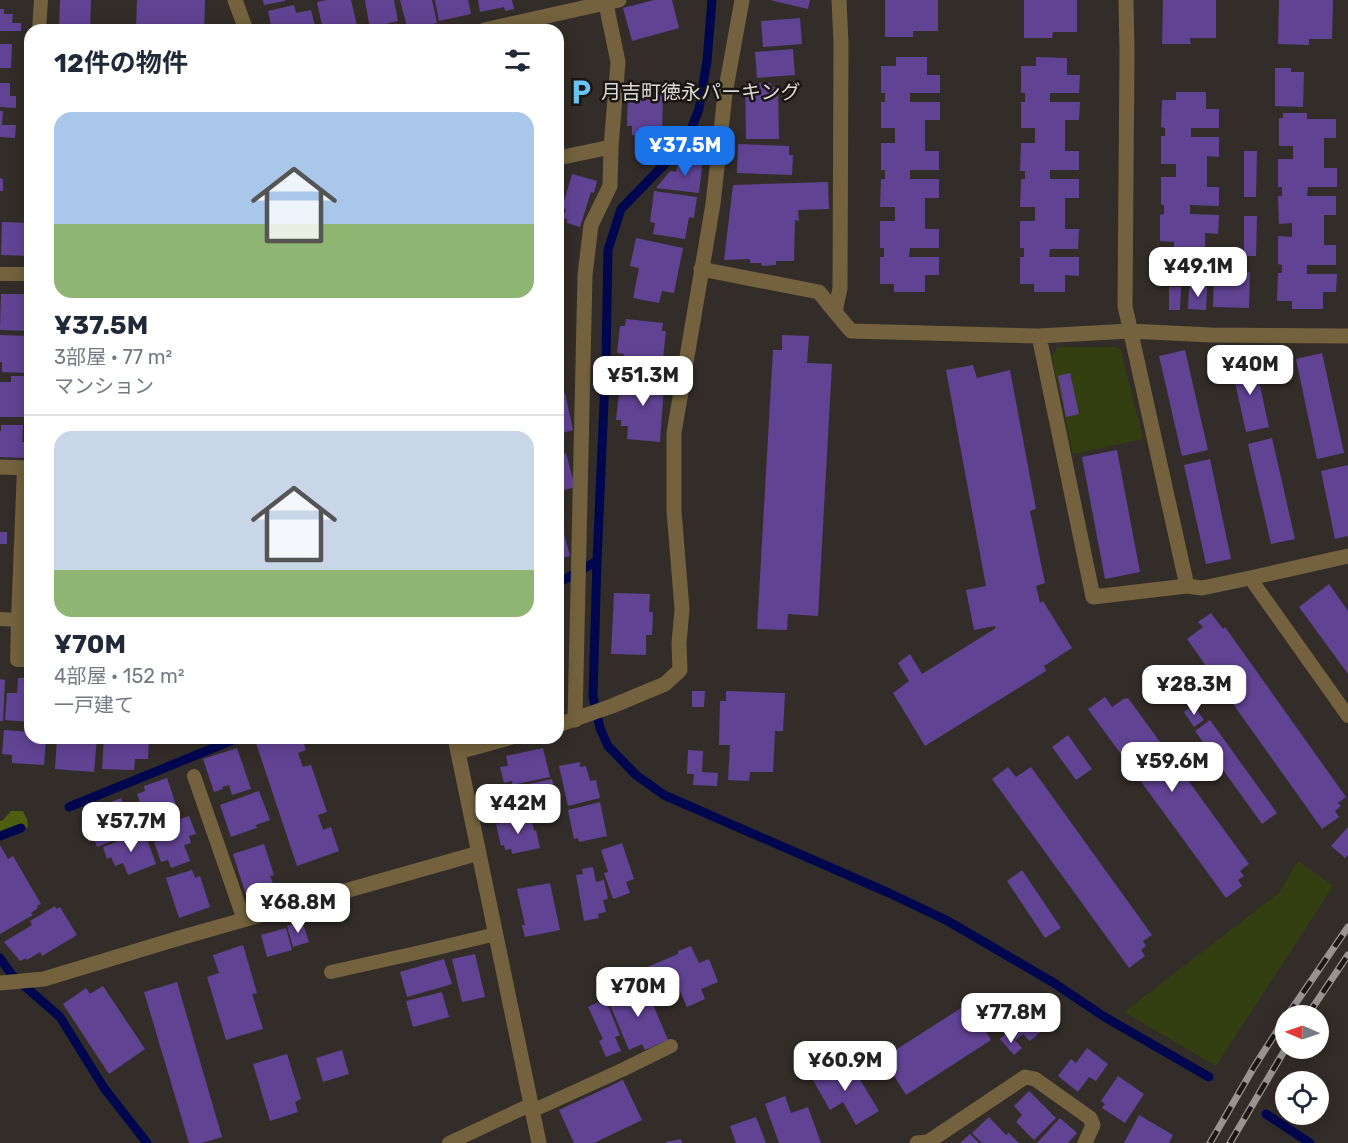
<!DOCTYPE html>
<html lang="ja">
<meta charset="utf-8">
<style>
body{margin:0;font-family:Rubik,"Noto Sans JP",sans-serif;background:#f2f2f3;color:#1f2937;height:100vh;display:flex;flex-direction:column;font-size:22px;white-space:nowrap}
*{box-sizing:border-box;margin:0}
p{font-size:20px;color:#747a83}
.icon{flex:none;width:33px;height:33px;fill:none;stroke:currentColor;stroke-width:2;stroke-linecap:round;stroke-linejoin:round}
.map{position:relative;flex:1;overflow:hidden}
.panel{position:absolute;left:24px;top:24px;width:540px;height:720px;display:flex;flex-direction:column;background:#fff;border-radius:18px;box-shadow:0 3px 15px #0003}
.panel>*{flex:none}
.needle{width:39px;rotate:272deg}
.buttons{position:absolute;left:1275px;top:1005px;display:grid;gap:12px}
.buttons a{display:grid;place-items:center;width:54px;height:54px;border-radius:50%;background:#fff;box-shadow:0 3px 15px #0003;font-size:30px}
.price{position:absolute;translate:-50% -51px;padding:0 14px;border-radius:12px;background:#fff;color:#222;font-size:20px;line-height:39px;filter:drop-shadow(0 2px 3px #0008)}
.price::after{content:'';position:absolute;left:50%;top:36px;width:18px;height:14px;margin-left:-9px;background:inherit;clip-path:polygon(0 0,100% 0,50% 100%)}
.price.on{background:#1a73e8;color:#fff}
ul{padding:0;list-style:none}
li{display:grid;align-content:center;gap:12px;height:318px;padding:0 30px}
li+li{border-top:2px solid #e0e1e3}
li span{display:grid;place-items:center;height:186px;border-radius:18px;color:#555}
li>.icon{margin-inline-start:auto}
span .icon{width:108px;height:108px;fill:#fffc;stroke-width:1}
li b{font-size:26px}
h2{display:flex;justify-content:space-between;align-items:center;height:72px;padding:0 30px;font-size:26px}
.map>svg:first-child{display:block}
.green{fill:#333f10}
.forest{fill:#4d5e0f}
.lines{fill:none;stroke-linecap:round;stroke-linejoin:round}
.stream{stroke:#00074f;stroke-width:9}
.building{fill:#614394}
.service{stroke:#73623d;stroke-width:14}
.minor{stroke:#73623d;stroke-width:15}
.rail-casing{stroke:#999491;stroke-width:7}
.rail{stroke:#191614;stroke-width:4.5;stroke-dasharray:14;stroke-linecap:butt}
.labels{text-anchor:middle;stroke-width:5;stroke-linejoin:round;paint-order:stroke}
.poi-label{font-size:20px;fill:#dcd8d5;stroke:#191614;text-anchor:start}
</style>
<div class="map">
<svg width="1348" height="1143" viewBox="0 0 1348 1143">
<rect width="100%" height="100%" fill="#332d29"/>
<path class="green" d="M1058,347H1116L1121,350L1143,439L1073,454L1052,357Z
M1298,861L1333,886L1216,1066L1124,1012L1279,893Z"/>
<path class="forest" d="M11,811H23L27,819L28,827L16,829L0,835V821L3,820Z"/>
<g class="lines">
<path class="stream" d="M712,0L707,61L699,109L686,142L621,209L608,250L606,358L597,561L593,696L600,728L608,746L636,775L664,795L889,893L946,920L1054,983L1103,1016L1209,1077
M558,583L597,561
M69,807L238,738
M0,836L21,828
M0,958L12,975L60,1017L104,1088L147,1143
M1266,1114L1310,1143"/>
</g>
<path class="building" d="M60,0H91L90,30H59Z
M137,0H205L204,30L136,29Z
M263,0H285V1L264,5Z
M327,0H351L358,30H323L317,2Z
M365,0H394L398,21L386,24L387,30H370Z
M400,0H432L437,23L408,30Z
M435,0H468L471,14L439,21Z
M478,0H512L514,9L505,11L504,7L480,12Z
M654,0H672L679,28L632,41L623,8Z
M770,0H810L808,9Z
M885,0H938V31H913V37H885Z
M1024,0H1077V32H1053L1052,38H1024Z
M1163,0H1216V38H1190L1191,44H1162Z
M1279,0H1333L1332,39H1309V45L1278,44Z
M294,5L296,13L311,10L316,30H272L268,11Z
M0,9H4V14H13L12,23H21V31H0Z
M800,18L802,44L763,47L761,21Z
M0,44H12L11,68H0Z
M793,49L795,75L757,78L755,52Z
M896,57H927V75H940V93H910V102H940V120H925V151H939V170H910V179H939V198H925V229H939V248H910L909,257H939V275H925V292H894V284H880V257H884V248H880V221H895V207H880L881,179H885V170H881V143H895V128H881V102H885V93H881V66H896Z
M1036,57L1067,58V75H1080L1079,93H1050V102H1080L1079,120H1065V151H1079V170H1050V179H1079V198H1065V229H1079L1078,249H1050L1049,257H1079V276L1065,275V292H1034V284H1020V257H1024V248H1020V221H1035V207H1020L1021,179H1025V171H1020L1021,143H1035V128H1021V102H1025V93H1021V66H1036Z
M1275,68H1291V72H1304L1303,107L1275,106Z
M0,83H10V96H16V108L0,107Z
M771,83V87H778L779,139H746L745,84Z
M628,92L663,93L662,136L632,135V126H627Z
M1176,92H1206V109H1219V128H1191V137H1219V157L1207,156V187H1219V206L1190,205V214L1219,215L1218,234L1205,233V251L1174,250V242L1160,241V215L1164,214V205H1161V177H1176V164H1161V136H1165V128L1161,127L1162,100H1176Z
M0,111H3L2,125H16L15,138L0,137Z
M1283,113H1307V119H1336V138H1324V168H1337V187H1308L1307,196H1336V215H1324V245H1336V265H1307V274H1337L1336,292H1323V309H1292V301H1277L1278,273H1282V265L1278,264V236L1292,237V223L1279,224L1278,196H1282V187H1278V159H1293V146H1279V118H1283Z
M738,144L789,146V155H793L792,175L737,173Z
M1244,151H1257L1256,197H1244Z
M690,156L703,157L699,193L656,188L670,171L676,172L677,166L681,167L682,162L690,163Z
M572,174L597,181L594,193L591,192L580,227L567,223V219L563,218L566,209L562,208Z
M0,178L3,179V191H0Z
M828,182L829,209L798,210L799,221L795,220L794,261H776V265L762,266L761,263H750V259L724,260L733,185Z
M654,191L697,197L694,218L689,217L685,239L653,234L655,223L650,222Z
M1244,216H1257L1256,256H1244Z
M2,222L30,223V256L1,255Z
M636,238L683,248L674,293L662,291L659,303L633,298L639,268L630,266Z
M1214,271L1250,272L1249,308L1213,307Z
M1169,287H1181L1180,310H1169Z
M1189,287H1207L1206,310L1188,309Z
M1,294H27L26,309H30V331L0,330Z
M626,319L663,323L662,331H666L662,368L623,363L624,354L617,353L620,326H625Z
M0,335L30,336V358H28V373L2,372V362H0Z
M782,335L809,336L807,363L832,364L818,616L788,614L787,630L757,629L773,350H782Z
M1185,350L1208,450L1182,456L1159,356Z
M1322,353L1344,453L1317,459L1296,359Z
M1254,359L1269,427L1246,432L1231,364Z
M973,365L977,378L1010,370L1036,509L1030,511L1045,583L1036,586L1040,603L1043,601L1072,648L1044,666L1046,671L925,746L893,693L909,681L898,663L910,654L922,674L996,628L994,626L974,630L966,590L986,586L946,370Z
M636,370L665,371L660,442L627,439L628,426H621V420H616L619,393L634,394Z
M1070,373L1079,414L1066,417L1058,376Z
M11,376H30V407H24V417H0V382H11Z
M565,393L573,430L558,434V395Z
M1,425H23L22,442H25V458L0,457V431H1Z
M1272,438L1295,539L1271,544L1248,444Z
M1117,450L1140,572L1105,579L1082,457Z
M566,453L575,487L558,492V456Z
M1210,459L1231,559L1206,564L1184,465Z
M1348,465V536L1335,539L1321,471Z
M558,511L570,556L558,559Z
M0,532H7V544H0Z
M1329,584L1348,611V674L1299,607Z
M614,593L650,594L649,612H653L652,635H646V655L611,654Z
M1211,613L1223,629L1225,627L1346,797L1338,803L1341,806L1335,811L1339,817L1322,829L1187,639L1203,627L1198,622Z
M558,671L563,686L558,688Z
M18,678H30V722L5,720L7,693H17Z
M0,679L5,680L3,721H0Z
M692,691H705L704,707H692Z
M726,691L785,693L783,731H775L773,772H750L749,781L728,780L730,745H719L720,701H726Z
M1105,697L1112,707L1125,698V699L1128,698L1249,864L1240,871L1244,876L1238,880L1242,886L1226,898L1088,709Z
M1193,705L1204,720L1194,727L1184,712Z
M1210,720L1277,813L1262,824L1195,731Z
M4,730L30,732V738H46L44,765L12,763V755L2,754Z
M1068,735L1092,769L1076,780L1052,747Z
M57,738L68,739V738H97L94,772L55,769Z
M104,738H149L148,759H135L134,770L102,769Z
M261,738H302L306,750L298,753L303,767L311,765L327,812L318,815L323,830L331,827L339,851L297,866L255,740Z
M237,748L251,789L232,795L229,785L222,787L223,789L214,792L203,759Z
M543,748L550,777L512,785V781L504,783L500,767L508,766L506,756Z
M688,750L703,751L702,772L718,773L717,786L693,785L694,774H687Z
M580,762V767L586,766L590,781L596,780L600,798L568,806L559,766Z
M1008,767L1016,777L1031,767L1152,935L1143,941L1146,946L1141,950L1145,956L1129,968L992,779Z
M167,778L179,814L148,825L137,794L145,791L144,786Z
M552,779L558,806L516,815L510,788Z
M259,791L270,820L256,825L257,828L231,837L220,805Z
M121,798L135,832L97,847L94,839L89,842L85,830L97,825L91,810Z
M600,802L607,836L579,842L578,838L574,839L568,810Z
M189,816L196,834L189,836L191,843L184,845L190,861L171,868L168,860L161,862L152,836L160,834L158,827Z
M531,816L534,831L536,830L540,848L512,854L511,849L505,850L504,845L501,846L496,824Z
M1348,827V855L1345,858L1331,846Z
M144,831L156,864L128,875L123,863L115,866L111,857L107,859L103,847Z
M622,843L634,879L626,882L630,893L613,899L604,873L608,872L601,850Z
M264,844L274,875L270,876L274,886L246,895L233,854Z
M0,845L8,859L13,856L41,904L37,906L38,908L31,913L33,915L0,934Z
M593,867L596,882L604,880L608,899L603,900L606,912L598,914L599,918L584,921L576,875L583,874L582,869Z
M192,870L195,878L200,876L210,907L179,918L166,878Z
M1022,870L1061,928L1045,938L1007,881Z
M550,883L560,930L525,937L522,925H525L517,889Z
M55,906L56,909L60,907L77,935L42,956L40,952L27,960L26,958L20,961L4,942L32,925L30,921Z
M302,921L309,942L293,947L287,926Z
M286,928L292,950L267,957L261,935Z
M243,945L257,993L252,994L263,1029L226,1040L207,977L219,973L213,955Z
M691,946L699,963L709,959L718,982L701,989L705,999L687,1007L677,984L655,993L645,968L678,954V951Z
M475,954L485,997L462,1002L452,959Z
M444,959L452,984L407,997L400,972Z
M643,981L668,1040L645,1050L642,1044L629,1050L608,1000L623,994L621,990Z
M177,982L222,1137L202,1143H189L144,992Z
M103,986L145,1049L109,1074L63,1004L86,988L90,994Z
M442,992L449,1017L413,1027L406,1001Z
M1004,994L1017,1009L1023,1004L1033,1015L1034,1014L1046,1027L1030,1041L1023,1034L1016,1040L988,1008Z
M605,999L620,1035L615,1037L621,1051L606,1057L599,1041L603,1039L588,1007Z
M972,1001L986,1022L982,1025L991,1040L906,1095L883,1058Z
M1007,1032L1022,1048L1014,1055L1000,1039Z
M1087,1048L1108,1064L1096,1081L1089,1077L1078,1092L1058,1076L1071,1059L1076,1063Z
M342,1050L349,1074L323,1082L316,1058Z
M287,1054L301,1099L295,1102L298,1112L270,1121L253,1064Z
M833,1061L841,1075L853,1068L879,1111L856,1125L843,1102L830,1110L810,1075Z
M1118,1076L1144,1094L1125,1123L1102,1108L1105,1104L1101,1101Z
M623,1080L642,1120L594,1143H574L559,1110Z
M1029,1091L1056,1118L1034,1140L1016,1122L1022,1115L1014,1106Z
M785,1096L791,1113L808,1107L821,1143H779L765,1104Z
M1139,1115L1173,1135L1169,1143H1124Z
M756,1117L766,1143H736L730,1126Z
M989,1117L1006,1135L1009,1133L1019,1143H982L972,1133Z
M1060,1118L1077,1133L1068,1143H1037Z
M970,1134L979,1143H960Z
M681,1139L682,1143H666V1142Z"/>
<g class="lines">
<path class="service" d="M39,30L41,0
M0,274H30
M1250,578L1348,716
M0,619L18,620L17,660H30
M18,620L24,468
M194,776L244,920
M331,972L425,951L496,934
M532,1111L622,1070L671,1046
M449,1143L530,1105"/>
<path class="minor" d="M235,0L246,30
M839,0L841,43L840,288L835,312L851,331L1039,336L1130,331L1211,335L1348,336
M1126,0L1127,52L1125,306L1187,586L1202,588L1250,578L1348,556
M484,30L619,0
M558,158L611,147L618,62L606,4
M701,269L819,292L835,312
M1039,336L1093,597L1187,586
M0,467L30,468
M575,720L585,275L591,225L610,186L611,147
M558,725L612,706L665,684L680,670L679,643L682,609L674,511V433L713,204L725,94L742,0
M455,738L539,1143
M458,752L509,738
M0,983L44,979L176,939L479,853
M917,1143L928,1142L1025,1077L1035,1079L1090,1118L1093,1125L1085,1143"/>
<g class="rail-casing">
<path id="rail" d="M1287,1016L1348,927
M1307,1016L1348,955
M1210,1143L1254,1067L1286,1017
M1230,1143L1286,1048"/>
</g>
<use href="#rail" class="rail"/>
</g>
<defs>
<g id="parking-bare" transform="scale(2.07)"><path d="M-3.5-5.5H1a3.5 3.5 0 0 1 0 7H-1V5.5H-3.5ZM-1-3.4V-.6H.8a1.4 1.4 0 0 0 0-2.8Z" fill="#69c4f1" stroke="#191614" stroke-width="2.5" paint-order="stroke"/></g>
</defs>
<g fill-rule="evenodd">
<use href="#parking-bare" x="581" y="92"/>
</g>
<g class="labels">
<g class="poi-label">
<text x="601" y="99">月吉町徳永パーキング</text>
</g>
</g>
</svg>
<div class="buttons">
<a><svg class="needle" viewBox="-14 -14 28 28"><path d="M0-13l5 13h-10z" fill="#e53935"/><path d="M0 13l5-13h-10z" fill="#747a83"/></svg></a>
<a><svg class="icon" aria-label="locate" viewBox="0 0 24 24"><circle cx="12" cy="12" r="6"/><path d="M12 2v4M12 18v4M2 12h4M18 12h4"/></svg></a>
</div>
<b class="price on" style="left:685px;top:177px">¥37.5M</b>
<b class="price" style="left:1198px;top:298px">¥49.1M</b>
<b class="price" style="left:1250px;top:396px">¥40M</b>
<b class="price" style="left:643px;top:407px">¥51.3M</b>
<b class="price" style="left:1194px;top:716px">¥28.3M</b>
<b class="price" style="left:1172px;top:793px">¥59.6M</b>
<b class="price" style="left:518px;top:835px">¥42M</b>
<b class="price" style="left:131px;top:853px">¥57.7M</b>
<b class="price" style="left:298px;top:934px">¥68.8M</b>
<b class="price" style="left:638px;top:1018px">¥70M</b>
<b class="price" style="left:1011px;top:1044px">¥77.8M</b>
<b class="price" style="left:845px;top:1092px">¥60.9M</b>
<section class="panel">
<h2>12件の物件<svg class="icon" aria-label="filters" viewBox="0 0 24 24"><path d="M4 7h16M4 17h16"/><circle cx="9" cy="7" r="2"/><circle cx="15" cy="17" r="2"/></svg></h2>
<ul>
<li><span style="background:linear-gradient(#a9c7e8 60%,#8fb573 0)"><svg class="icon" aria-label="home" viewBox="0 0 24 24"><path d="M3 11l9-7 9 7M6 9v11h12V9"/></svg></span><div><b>¥37.5M</b><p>3部屋 · 77 m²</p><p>マンション</p></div></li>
<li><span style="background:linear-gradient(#c9d6e8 75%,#8fb573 0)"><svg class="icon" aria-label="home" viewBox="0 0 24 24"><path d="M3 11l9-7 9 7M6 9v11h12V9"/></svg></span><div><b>¥70M</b><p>4部屋 · 152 m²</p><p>一戸建て</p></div></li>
</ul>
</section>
</div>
